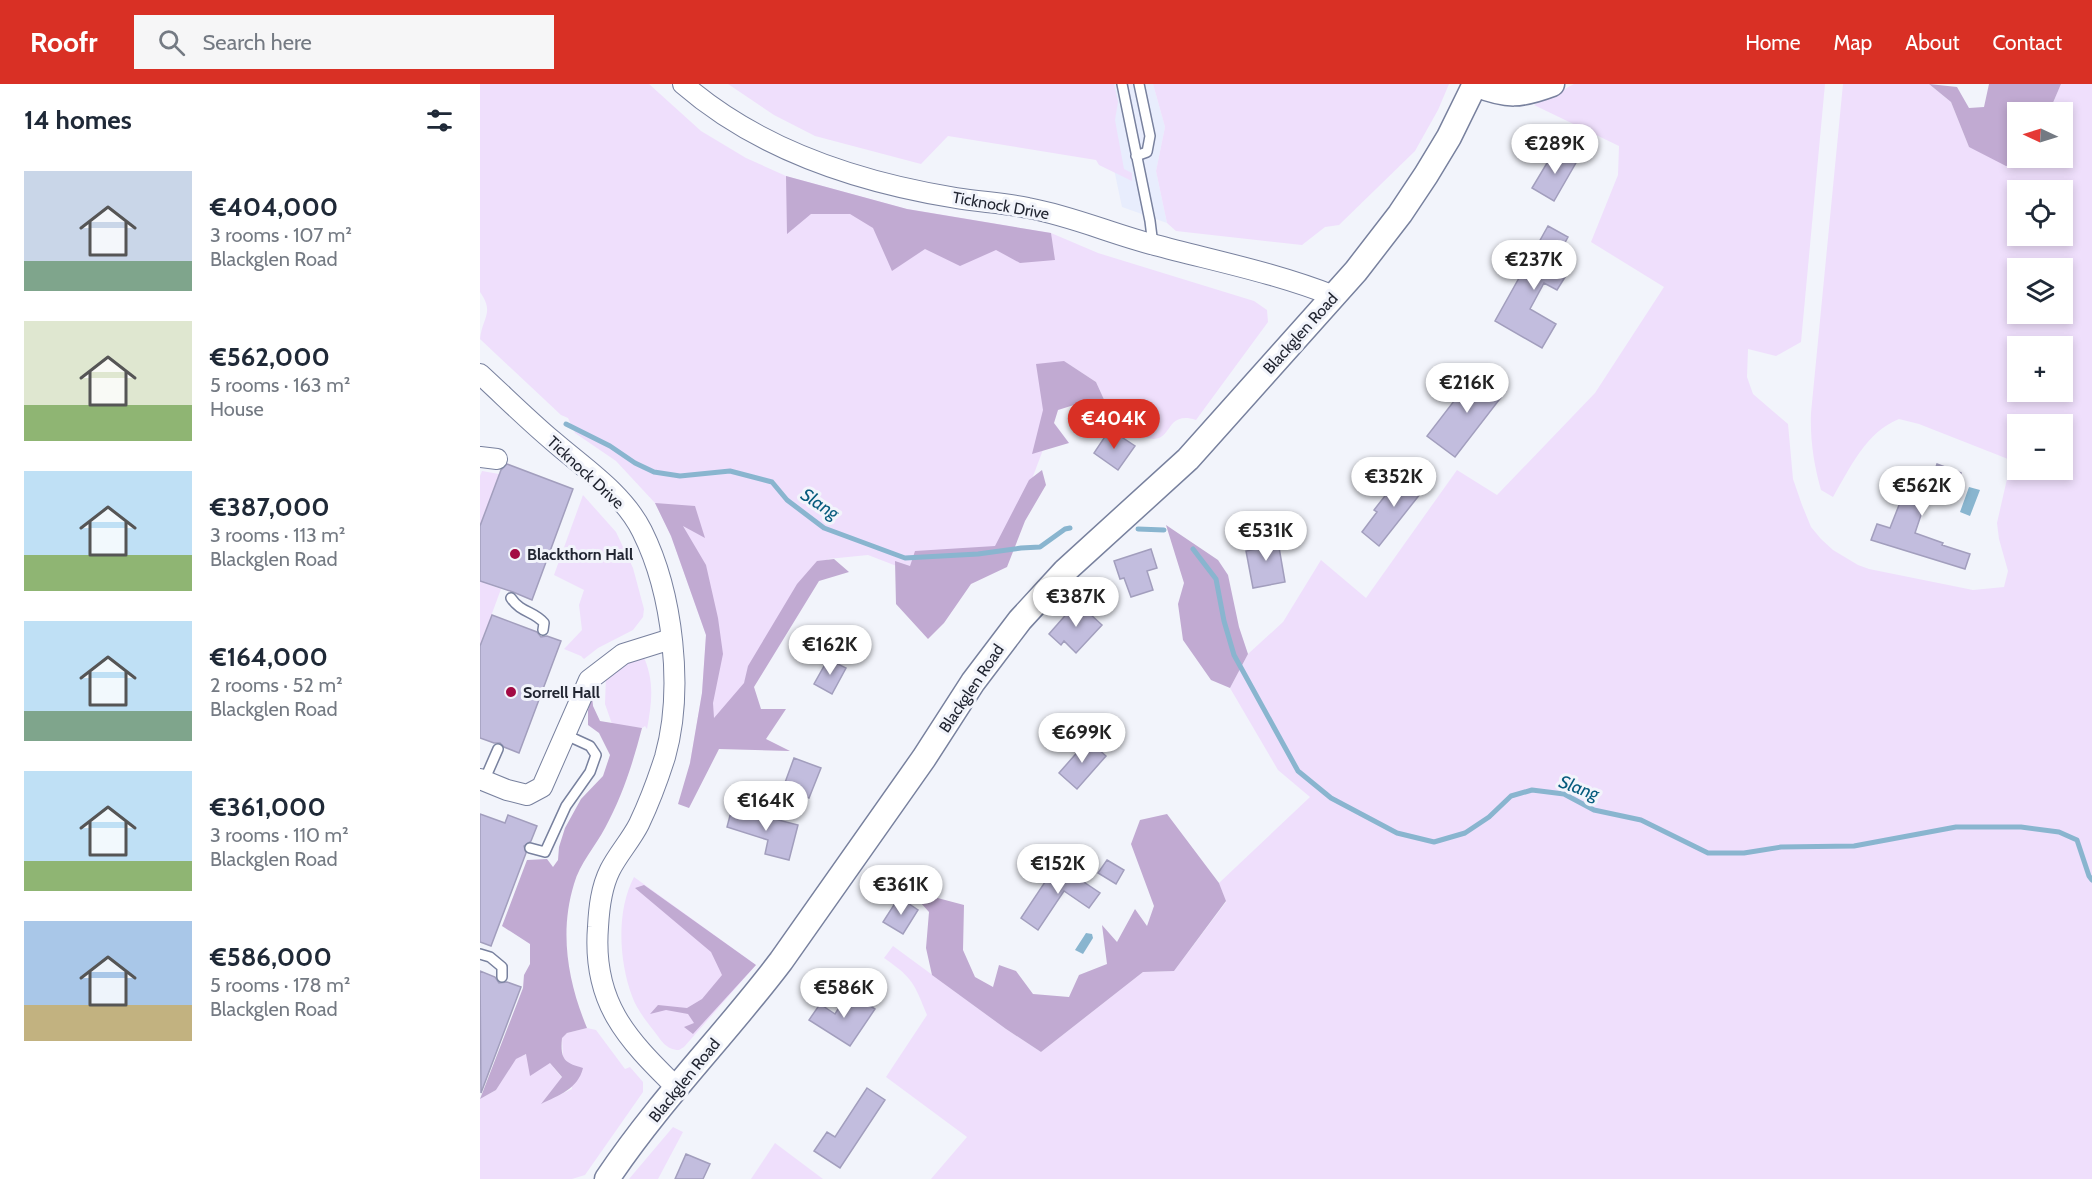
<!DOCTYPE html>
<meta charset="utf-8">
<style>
body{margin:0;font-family:Cabin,sans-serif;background:#f6f6f7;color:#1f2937;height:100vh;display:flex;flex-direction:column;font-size:22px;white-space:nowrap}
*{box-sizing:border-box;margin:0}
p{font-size:20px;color:#747a83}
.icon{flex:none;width:33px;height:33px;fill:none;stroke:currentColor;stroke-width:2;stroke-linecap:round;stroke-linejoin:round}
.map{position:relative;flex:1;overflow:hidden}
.side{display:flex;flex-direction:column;background:#fff;width:480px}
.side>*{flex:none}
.needle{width:39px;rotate:274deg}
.controls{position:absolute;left:1527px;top:18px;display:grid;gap:12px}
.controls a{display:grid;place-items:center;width:66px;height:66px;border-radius:0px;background:#fff;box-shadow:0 3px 9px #0003;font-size:30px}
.price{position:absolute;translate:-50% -51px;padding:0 14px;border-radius:21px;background:#fff;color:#222;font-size:20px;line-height:39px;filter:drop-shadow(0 2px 3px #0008)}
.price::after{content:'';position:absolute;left:50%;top:36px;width:18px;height:14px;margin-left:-9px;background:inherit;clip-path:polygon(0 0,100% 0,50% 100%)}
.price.selected{background:#d93025;color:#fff}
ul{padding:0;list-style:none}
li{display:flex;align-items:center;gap:18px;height:150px;padding:0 24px}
li span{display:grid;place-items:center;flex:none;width:168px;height:120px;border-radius:0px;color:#555}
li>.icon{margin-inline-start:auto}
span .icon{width:72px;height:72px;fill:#fffc;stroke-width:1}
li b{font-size:26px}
h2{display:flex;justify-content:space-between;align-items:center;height:72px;padding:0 24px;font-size:26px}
header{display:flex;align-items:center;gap:36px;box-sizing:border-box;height:84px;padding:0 30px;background:#d93025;color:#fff}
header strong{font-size:28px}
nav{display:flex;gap:33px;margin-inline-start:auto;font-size:21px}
.search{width:420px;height:54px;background:#f6f6f7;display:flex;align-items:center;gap:15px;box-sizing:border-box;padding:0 21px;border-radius:0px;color:#747a83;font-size:22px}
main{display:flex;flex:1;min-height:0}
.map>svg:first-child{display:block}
.built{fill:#e8edfd}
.green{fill:#efdffc;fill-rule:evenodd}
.forest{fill:#c1aad2}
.water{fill:#89b5cf}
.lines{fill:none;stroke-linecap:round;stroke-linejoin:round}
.stream{stroke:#89b5cf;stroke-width:5}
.building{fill:#c2bdde;stroke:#a29ebd;stroke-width:1.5}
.service-casing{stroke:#78819e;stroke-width:12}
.minor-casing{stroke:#78819e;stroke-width:22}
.tertiary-casing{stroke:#78819e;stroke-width:27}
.service{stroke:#fff;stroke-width:9}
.minor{stroke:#fff;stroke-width:20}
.tertiary{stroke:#fff;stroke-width:24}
.poi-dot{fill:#a30a44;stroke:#f2f4fb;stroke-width:2}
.labels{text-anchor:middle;stroke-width:6;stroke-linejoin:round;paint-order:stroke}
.street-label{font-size:16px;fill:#222632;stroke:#f2f4fb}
.poi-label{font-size:16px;font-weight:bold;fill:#222632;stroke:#f2f4fb;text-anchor:start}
.water-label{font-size:18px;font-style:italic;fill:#065b7d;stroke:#f2f4fb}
</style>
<header>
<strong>Roofr</strong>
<div class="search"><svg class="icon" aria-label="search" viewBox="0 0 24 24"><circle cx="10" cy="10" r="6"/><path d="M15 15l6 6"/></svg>Search here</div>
<nav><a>Home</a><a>Map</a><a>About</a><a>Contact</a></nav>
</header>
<main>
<section class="side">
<h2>14 homes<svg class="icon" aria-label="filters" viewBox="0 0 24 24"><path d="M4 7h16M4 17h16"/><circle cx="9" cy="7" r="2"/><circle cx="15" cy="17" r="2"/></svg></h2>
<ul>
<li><span style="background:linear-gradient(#c9d6e8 75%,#7fa58c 0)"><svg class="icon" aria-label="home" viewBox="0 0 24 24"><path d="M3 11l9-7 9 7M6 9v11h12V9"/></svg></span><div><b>€404,000</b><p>3 rooms · 107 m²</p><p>Blackglen Road</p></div></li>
<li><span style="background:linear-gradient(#dfe7d0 70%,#8fb573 0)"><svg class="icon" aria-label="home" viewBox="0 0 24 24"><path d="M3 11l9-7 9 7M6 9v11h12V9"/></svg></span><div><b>€562,000</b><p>5 rooms · 163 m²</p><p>House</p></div></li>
<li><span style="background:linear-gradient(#bfe0f5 70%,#8fb573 0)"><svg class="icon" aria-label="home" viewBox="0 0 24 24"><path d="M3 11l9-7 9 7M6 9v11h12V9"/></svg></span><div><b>€387,000</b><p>3 rooms · 113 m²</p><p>Blackglen Road</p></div></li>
<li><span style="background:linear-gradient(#bfe0f5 75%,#7fa58c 0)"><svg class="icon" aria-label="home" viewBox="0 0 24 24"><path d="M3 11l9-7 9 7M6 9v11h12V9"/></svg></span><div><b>€164,000</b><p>2 rooms · 52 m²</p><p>Blackglen Road</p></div></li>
<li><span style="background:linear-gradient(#bfe0f5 75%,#8fb573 0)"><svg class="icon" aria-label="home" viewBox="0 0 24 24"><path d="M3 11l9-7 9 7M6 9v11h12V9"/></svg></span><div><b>€361,000</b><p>3 rooms · 110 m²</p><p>Blackglen Road</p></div></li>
<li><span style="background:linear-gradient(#a9c7e8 70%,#c2b280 0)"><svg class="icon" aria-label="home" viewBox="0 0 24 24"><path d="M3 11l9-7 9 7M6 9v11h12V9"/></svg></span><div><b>€586,000</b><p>5 rooms · 178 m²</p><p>Blackglen Road</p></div></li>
</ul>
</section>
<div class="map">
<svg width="1612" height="1095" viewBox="0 0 1612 1095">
<rect width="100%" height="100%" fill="#f2f4fb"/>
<path class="built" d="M616,0H673L685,43L676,87L687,139L642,123Z"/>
<path class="green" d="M0,0H169L221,47L266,74L306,92L427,125L571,149L618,169L774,217L787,226L788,238L716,336C681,325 696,366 661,352L662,349L632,333L616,298L585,278V307L546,411L504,491H440L388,471L348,475L258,618L210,679L222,609L226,551L191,452L175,419L136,377L95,349L88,334L81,331L0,255C2,234 15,229 0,208Z
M248,0H634L638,18L635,36L644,85L652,89V97L619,81L616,76L468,52L441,80L335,52L294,31Z
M673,0H969L958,26L935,67L859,141L845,143L822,161L696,147L687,139L676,87L685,43Z
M1094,0H1345L1321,258L1296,272L1268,265L1267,293L1273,310L1308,340L1313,395L1322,421L1331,443L1341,455L1353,466L1378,481L1389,485L1493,506L1524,503L1528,487L1519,455L1517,439L1529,386L1528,375L1439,340L1419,335C1386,348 1370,384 1353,413L1341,406C1334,381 1330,356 1331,329L1363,0H1449L1471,18L1489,63L1542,80L1547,74H1582V28H1569L1581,0H1612V1095H451L487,1053L406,993L447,931C434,899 433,894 404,874L413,862L526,945L561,968L663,888L694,887L746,818L739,799L830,713L798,686L750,604L768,570L803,538L841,476L886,514L977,386L1017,411L1115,309L1184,203L1111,158L1138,91L1139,62L1054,21ZM1538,106H1582V152H1538ZM1538,184H1582V230H1538ZM1538,262H1582V308H1538ZM1538,340H1582V386H1538Z
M2,387L19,390L0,442V392Z
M103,411L136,448L153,484L164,525L163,533L153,546L118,564L104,575L101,572L84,565L102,546L99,521L104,506L74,491Z
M0,497L21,505L0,562Z
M162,569C175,596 172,617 167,645L165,642L162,644L132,640L125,620L126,591Z
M154,793L276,881L204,963L199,966C186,966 181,956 174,947C166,937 156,924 152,912C139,877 136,827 154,793Z
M107,944L116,946L145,985L150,983L163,998V1008L105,1091L92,1095H0V1015L16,1006L36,974L47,970L70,979L82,994L62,1019L92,1005L89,980L83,973L82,954L87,949Z
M193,1043L203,1048L178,1095H149Z
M295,1059L343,1095H271Z"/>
<path class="forest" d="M1449,0L1477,3L1489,24L1504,23L1509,0H1581L1569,28H1538V74H1547L1542,80L1526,82L1489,63L1471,18Z
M306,92L427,125L571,149L575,176L540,179L516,166L480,182L445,165L412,187L393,144L370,130H331L307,150Z
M584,277L616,298L632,333L615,326L594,321L578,326L574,339L589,359L552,370L563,326L556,280Z
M562,386L566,401L545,437L527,483L491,500L464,539L448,555L416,520L415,477L430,482L435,467L515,462L549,396Z
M175,419L215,422L225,454L203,442L226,481L238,534L243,570L233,619L234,634L264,599L268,582L317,500L337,477L354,475L369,488L339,497L274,603L281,625H306L286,655L310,667L239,665L209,724L198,720L210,679L222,609L226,551L191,452Z
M686,441L738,476L748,491L759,543L768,570L750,604L731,596L703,556L698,520L704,499Z
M112,612L113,622L120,637L162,644C153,679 142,713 125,744C115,763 100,779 94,800C79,849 88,898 107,944L87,949L82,954C80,975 84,979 103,984C98,1005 79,1011 61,1020L82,993L70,979L50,992L46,970L36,975L16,1006L0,1015L43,904L44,891L50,880V860L22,842L47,776L67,775L73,783L78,776L79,763L85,744L101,715L123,692L130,671L119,649L108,641V626Z
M687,730L739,799L746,817L694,887L663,888L561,968L526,945L452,891L446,864L449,828L421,797L450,812L484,821L483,866L495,893L513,903L519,881L536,887L553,910L589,913L599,891L627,880L622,841L637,858L655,825L667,842L674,822L651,760L660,736Z
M164,801L276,881L213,950L204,943L214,939L208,930L186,926L170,930L178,921L207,924L222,915L242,891L231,868L155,804Z"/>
<path class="water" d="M1489,403L1500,406L1490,432L1480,428Z
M606,849L612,850L613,854L603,870L595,866Z"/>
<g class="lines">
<path class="stream" d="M86,340L130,362L155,379L174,388L200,392L250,387L292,398L307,416L344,444L425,474L498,470L541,464L560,463L585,445L590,444
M658,445L684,446
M713,465L736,495L744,537L754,571L818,687L851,714L917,749L954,758L985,749L1009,733L1031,712L1052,706L1084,710L1114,726L1161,736L1228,769H1264L1301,763L1374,762L1476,743H1541L1579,748L1597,756L1609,792L1612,796"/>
</g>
<path class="building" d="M1076,64L1097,77L1074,117L1052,104Z
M1068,142L1088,153L1072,182L1087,190L1077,206L1064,199L1050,225L1076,240L1062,264L1015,237Z
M998,286L1026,307L975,373L947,352Z
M634,348L655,362L638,386L614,369L626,351L630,354Z
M27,380L93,405L52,516L33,508L0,497V442L21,386Z
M1457,380L1481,389L1470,418L1448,410L1435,449L1463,459L1462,461L1490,470L1485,485L1391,456L1397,440L1410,444L1434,383L1453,392Z
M931,386L948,400L899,462L882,448L897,428L894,426L908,408L911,410Z
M796,446L805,498L773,504L766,467L783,464L781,448Z
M671,465L677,484L667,487L673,506L651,513L644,494L640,495L634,477Z
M597,518L622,541L596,569L584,557L581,561L569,550Z
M12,531L57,548L61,553L67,552L81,557L39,669L24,663L20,659H14L0,654V562Z
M348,575L366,584L352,610L334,600Z
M608,656L626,672L597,705L579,689Z
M314,674L341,684L329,714L303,704Z
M252,724L318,741L309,776L285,770L288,756L247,743Z
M0,730L25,739L28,731L57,742L51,757L44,762L46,769L11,862L0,858Z
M627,776L644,786L636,800L618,789Z
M577,780L620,809L609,824L584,807L558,846L541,834Z
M419,813L438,826L423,850L403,838Z
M0,887L15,893L19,899L27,898L41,903L1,1009Z
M369,908L395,925L370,962L329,936L340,920L355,930Z
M387,1004L405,1016L360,1084L334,1067L347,1048L355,1053Z
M206,1070L230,1080L223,1095H195Z"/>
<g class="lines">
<g class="service-casing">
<path id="service" d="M642,0L670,137L673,161
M656,72L667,68L670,52L659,0
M31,514C41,529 54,527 64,539L63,546
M4,697L18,665
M50,764L65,768L86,722L110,688L116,671L110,662L86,651
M0,870L10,873L22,883V893"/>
</g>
<g class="minor-casing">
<path id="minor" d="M203,0C279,66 377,98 476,114C500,118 525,119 548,124C592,132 632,150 675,161C735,177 796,189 854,212
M0,290C24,312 48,336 73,357C104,384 143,409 162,447C193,509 204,606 185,673C178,695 169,719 159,740C151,756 138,770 130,786C121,804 119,824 118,843C112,918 146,954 196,1003
M0,373L17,375
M0,695L27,706L47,711L62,703L109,596L143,570L191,555"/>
</g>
<g class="tertiary-casing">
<path id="tertiary" d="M995,0C1028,13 1040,12 1072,0
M127,1095C179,1017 245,951 301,877L444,674L493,598L540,536L585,487L708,375L876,187L920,130L946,91L969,53L995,0"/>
</g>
<use href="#service" class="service"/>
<use href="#minor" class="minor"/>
<use href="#tertiary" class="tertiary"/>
</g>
<g class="poi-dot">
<circle cx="35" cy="470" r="6"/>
<circle cx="31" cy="608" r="6"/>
</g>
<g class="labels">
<g class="street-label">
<text transform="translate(521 121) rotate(10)" y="6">Ticknock Drive</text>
<text transform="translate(820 249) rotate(-48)" y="6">Blackglen Road</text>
<text transform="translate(106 388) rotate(43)" y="6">Ticknock Drive</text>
<text transform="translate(491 604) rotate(-56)" y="6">Blackglen Road</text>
<text transform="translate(204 996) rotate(-51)" y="6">Blackglen Road</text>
</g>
<g class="poi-label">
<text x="47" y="476">Blackthorn Hall</text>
<text x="43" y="614">Sorrell Hall</text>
</g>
<g class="water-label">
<text transform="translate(340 420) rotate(33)" y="6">Slang</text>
<text transform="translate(1099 704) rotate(20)" y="6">Slang</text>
</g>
</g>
</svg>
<div class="controls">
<a><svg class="needle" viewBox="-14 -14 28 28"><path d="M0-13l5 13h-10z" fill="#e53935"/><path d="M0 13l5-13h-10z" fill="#747a83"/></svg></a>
<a><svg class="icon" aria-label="locate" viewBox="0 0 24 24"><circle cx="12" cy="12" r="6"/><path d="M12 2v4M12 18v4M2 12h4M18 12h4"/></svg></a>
<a><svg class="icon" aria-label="layers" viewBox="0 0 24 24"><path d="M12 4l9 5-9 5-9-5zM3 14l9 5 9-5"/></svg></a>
<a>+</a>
<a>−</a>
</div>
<b class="price" style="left:1075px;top:91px">€289K</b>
<b class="price" style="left:1054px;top:207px">€237K</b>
<b class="price" style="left:987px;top:330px">€216K</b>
<b class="price selected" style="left:634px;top:366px">€404K</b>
<b class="price" style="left:914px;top:424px">€352K</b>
<b class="price" style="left:1442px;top:433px">€562K</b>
<b class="price" style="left:786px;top:478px">€531K</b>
<b class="price" style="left:596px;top:544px">€387K</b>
<b class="price" style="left:350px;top:592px">€162K</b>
<b class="price" style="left:602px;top:680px">€699K</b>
<b class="price" style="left:286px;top:748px">€164K</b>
<b class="price" style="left:578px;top:811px">€152K</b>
<b class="price" style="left:421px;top:832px">€361K</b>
<b class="price" style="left:364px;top:935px">€586K</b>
</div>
</main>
